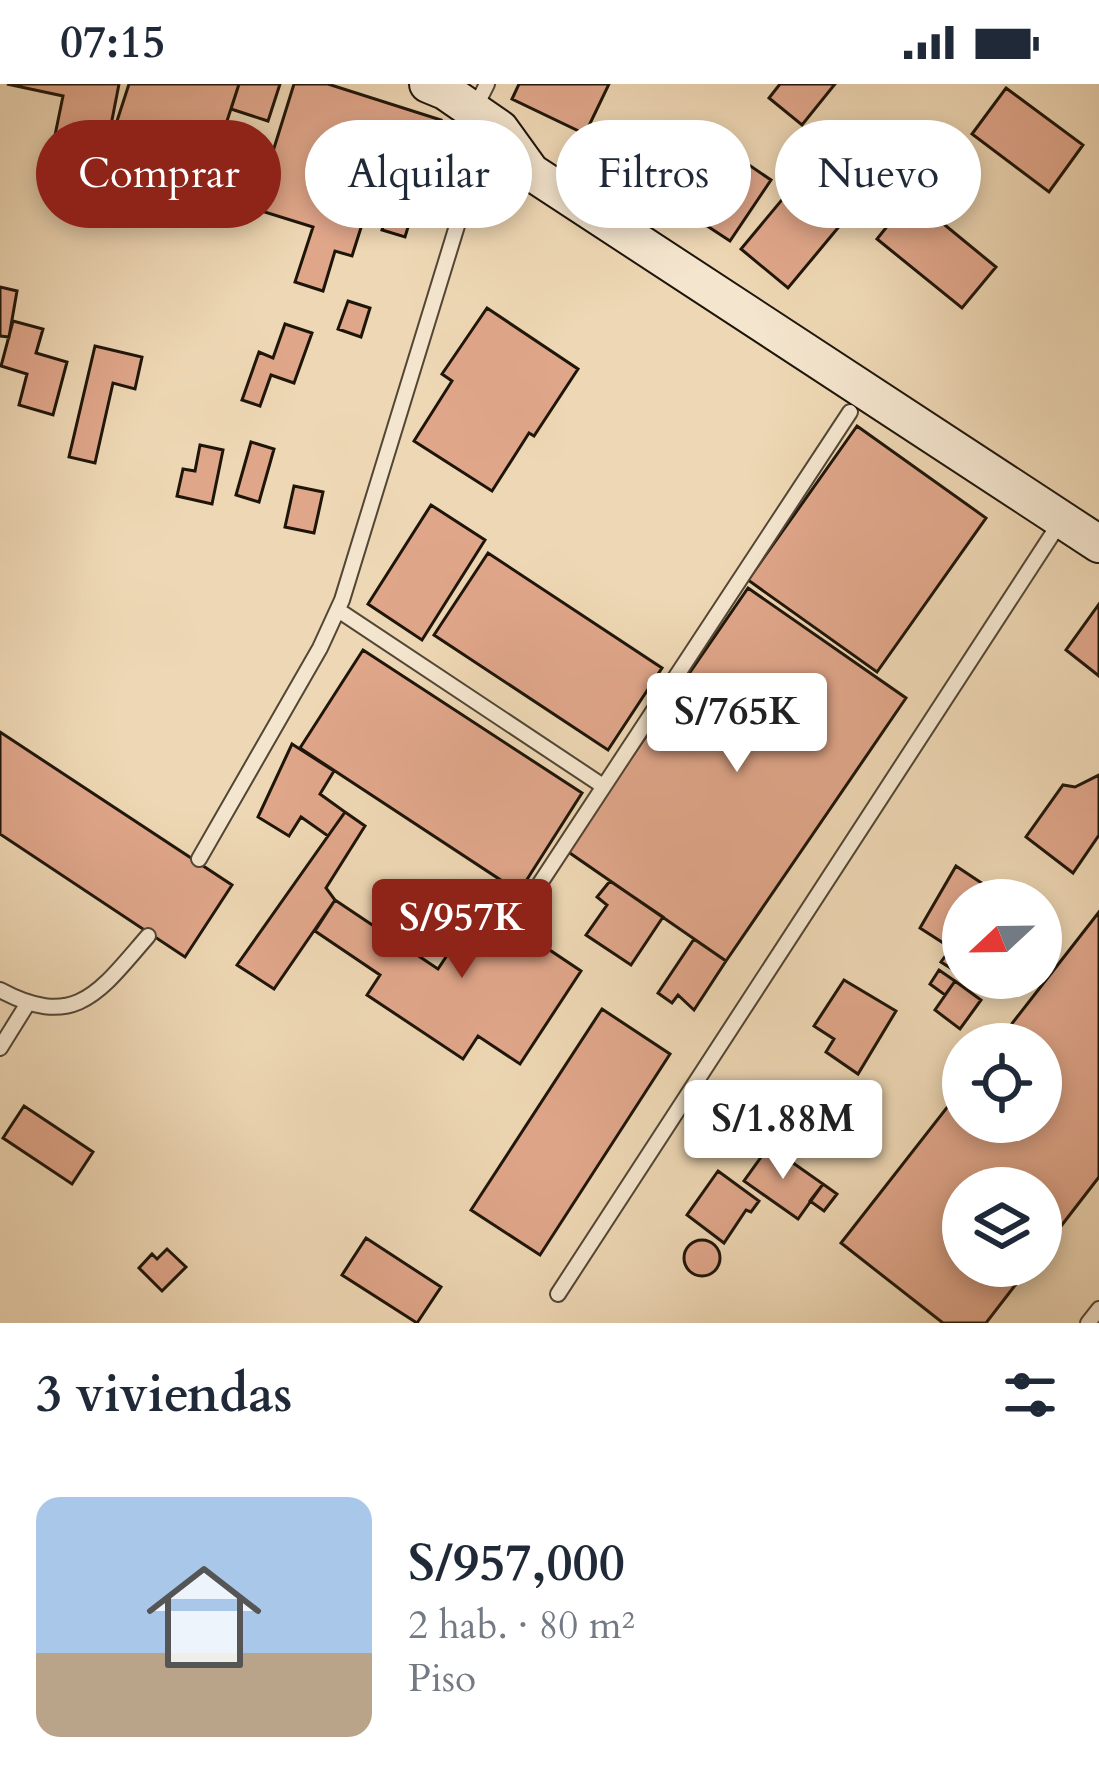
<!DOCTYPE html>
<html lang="es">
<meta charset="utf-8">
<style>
body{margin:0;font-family:Cardo,serif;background:#f2f2f3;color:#1f2937;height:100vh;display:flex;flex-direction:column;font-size:45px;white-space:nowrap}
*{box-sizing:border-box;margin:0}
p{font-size:39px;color:#747a83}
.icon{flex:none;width:66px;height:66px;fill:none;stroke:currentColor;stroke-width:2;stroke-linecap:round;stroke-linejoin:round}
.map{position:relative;height:1239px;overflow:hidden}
.details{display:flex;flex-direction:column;background:#fff;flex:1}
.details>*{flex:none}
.top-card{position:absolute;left:36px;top:36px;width:1029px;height:108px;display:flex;gap:24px}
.needle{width:78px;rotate:248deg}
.controls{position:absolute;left:942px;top:795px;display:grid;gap:24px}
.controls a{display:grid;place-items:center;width:120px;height:120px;border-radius:50%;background:#fff;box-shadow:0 6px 18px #0003;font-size:60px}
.price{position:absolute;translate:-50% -102px;padding:0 27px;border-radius:12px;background:#fff;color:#222;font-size:39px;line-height:78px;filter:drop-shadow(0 3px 6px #0008)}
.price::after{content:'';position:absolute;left:50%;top:72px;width:36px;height:27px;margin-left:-18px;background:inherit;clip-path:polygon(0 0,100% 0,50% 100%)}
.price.selected{background:#8f2418;color:#fff}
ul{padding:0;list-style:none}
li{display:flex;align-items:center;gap:36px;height:300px;padding:0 36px}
li span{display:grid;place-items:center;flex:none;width:336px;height:240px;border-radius:24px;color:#555}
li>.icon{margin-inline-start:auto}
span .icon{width:144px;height:144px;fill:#fffc;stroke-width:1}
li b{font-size:51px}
h2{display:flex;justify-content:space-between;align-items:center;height:144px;padding:0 36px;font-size:51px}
.tag{padding:0 42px;border-radius:54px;background:#fff;box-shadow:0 6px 18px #0003;font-size:42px;line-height:108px}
.tag.selected{background:#8f2418;color:#fff}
.status{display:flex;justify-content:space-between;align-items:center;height:84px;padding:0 60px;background:#fff;direction:ltr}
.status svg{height:33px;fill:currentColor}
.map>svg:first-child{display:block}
.building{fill:#e0a68a;stroke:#1e1509;stroke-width:3}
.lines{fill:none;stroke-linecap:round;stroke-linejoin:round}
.service-casing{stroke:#524634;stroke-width:18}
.secondary-casing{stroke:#1e1509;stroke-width:40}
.service{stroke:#f4e5ce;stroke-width:14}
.secondary{stroke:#f4e5ce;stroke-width:36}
</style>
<div class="status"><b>07:15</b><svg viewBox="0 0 49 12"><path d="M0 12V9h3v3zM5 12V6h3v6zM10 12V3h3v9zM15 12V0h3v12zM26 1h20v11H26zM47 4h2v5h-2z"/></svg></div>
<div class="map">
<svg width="1099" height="1239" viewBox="0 0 1099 1239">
<rect width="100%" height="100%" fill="#eed7b4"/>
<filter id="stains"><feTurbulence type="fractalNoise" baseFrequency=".00167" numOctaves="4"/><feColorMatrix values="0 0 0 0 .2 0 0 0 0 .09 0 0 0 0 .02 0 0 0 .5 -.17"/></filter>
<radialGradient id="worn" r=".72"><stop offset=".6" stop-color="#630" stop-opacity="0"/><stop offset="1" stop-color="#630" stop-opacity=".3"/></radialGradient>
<path class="building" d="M7,0H119L105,72L53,61L63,12Z
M129,0H239L200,120L153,104L168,57L116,40Z
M239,0H280L268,37L231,25Z
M294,0H328L441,36L405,153L382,146L402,79L383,74L352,172L335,167L323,207L295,198L313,143L255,125Z
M519,0H609L585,50L512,15Z
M780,0H835L802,41L769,14Z
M1006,4L1083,61L1049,108L972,50Z
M730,68L771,96L730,157L689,130Z
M810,82L857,121L788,204L741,165Z
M921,100L940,115L929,128L996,183L962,224L877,155Z
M0,203L17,207L9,253L0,252Z
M348,217L370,224L361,253L338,245Z
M487,224L578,285L534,352L529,349L492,407L414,357L452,297L442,290Z
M13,237L43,245L36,269L67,278L53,331L19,321L27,290L1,282Z
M285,240L312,249L294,299L271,291L260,322L242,316L259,268L273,274Z
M95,262L142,273L135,305L113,299L95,379L69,373Z
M857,342L986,434L877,588L748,496Z
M251,358L274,365L259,418L236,411Z
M200,361L223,366L212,420L177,412L183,385L195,387Z
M294,402L323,408L314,449L285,443Z
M431,421L485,456L422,556L368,520Z
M488,469L662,584L608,666L434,551Z
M748,504L906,614L726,877L567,767Z
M1099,520V592L1066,566Z
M363,566L582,709L519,808L300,664Z
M0,648L232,801L185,873L0,750Z
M292,660L334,687L320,710L345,728L328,752L301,733L289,752L258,733Z
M1099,691V751L1073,789L1026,753L1063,701L1075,703Z
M345,728L365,742L326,804L335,816L274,905L237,881Z
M956,782L998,810L994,816H963V881L957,888L941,878L951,864L920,844Z
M610,797L663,833L631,881L586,851L607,821L597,813Z
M335,816L438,885L481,820L581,887L520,980L478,952L463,975L367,911L380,891L315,847Z
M1099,828V1093L1041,1168V1104H963V1182H1030L986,1239H943L841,1159L963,1003V1038H1041V960H996Z
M694,855L726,877L694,926L678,911L672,919L658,909Z
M939,886L955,897L945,911L930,900Z
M844,896L896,927L858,990L826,968L834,955L814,942Z
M955,897L981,916L960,945L935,926Z
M602,925L670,970L540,1171L471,1126Z
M24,1022L93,1068L72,1100L3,1054Z
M769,1062L823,1100L798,1135L744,1097Z
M718,1087L759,1117L751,1128L746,1126L724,1159L687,1131Z
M823,1100L837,1110L824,1127L810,1117Z
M366,1154L441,1203L417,1239L342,1191Z
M684 1174a18 18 0 1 1 36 0a18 18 0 1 1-36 0Z
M167,1165L186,1183L162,1207L139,1184L152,1170L157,1175Z"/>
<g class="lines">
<g class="service-casing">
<path id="service" d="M474,26L487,0
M338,526L603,702
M199,775L320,564L342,516L472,93L499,46
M535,807L850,328
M0,906C76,947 100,907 148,852
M0,964L28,919
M558,1210L1059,440
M1088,1239L1099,1225"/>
</g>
<g class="secondary-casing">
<path id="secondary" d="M428,0L445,7L500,45L531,88L1099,460"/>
</g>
<use href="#service" class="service"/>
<use href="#secondary" class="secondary"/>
</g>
<rect width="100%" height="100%" filter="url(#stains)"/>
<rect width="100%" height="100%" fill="url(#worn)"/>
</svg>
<div class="controls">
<a><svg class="needle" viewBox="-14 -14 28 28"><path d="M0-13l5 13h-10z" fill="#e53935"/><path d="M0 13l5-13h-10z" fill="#747a83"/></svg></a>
<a><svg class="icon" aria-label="locate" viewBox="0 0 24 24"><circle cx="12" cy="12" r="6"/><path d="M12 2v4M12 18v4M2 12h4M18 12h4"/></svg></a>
<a><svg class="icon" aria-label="layers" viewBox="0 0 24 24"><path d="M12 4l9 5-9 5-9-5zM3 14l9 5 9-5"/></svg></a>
</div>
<b class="price" style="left:737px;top:691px">S/765K</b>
<b class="price selected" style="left:462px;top:897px">S/957K</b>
<b class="price" style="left:783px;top:1098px">S/1.88M</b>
<div class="top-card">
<a class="tag selected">Comprar</a>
<a class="tag">Alquilar</a>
<a class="tag">Filtros</a>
<a class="tag">Nuevo</a>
</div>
</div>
<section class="details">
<h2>3 viviendas<svg class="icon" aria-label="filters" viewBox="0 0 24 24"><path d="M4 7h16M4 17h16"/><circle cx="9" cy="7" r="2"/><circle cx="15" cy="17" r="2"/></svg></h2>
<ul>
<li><span style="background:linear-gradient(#a9c7e8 65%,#b9a48a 0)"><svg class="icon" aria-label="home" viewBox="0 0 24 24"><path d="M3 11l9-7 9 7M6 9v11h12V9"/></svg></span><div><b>S/957,000</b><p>2 hab. · 80 m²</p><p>Piso</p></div></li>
</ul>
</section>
